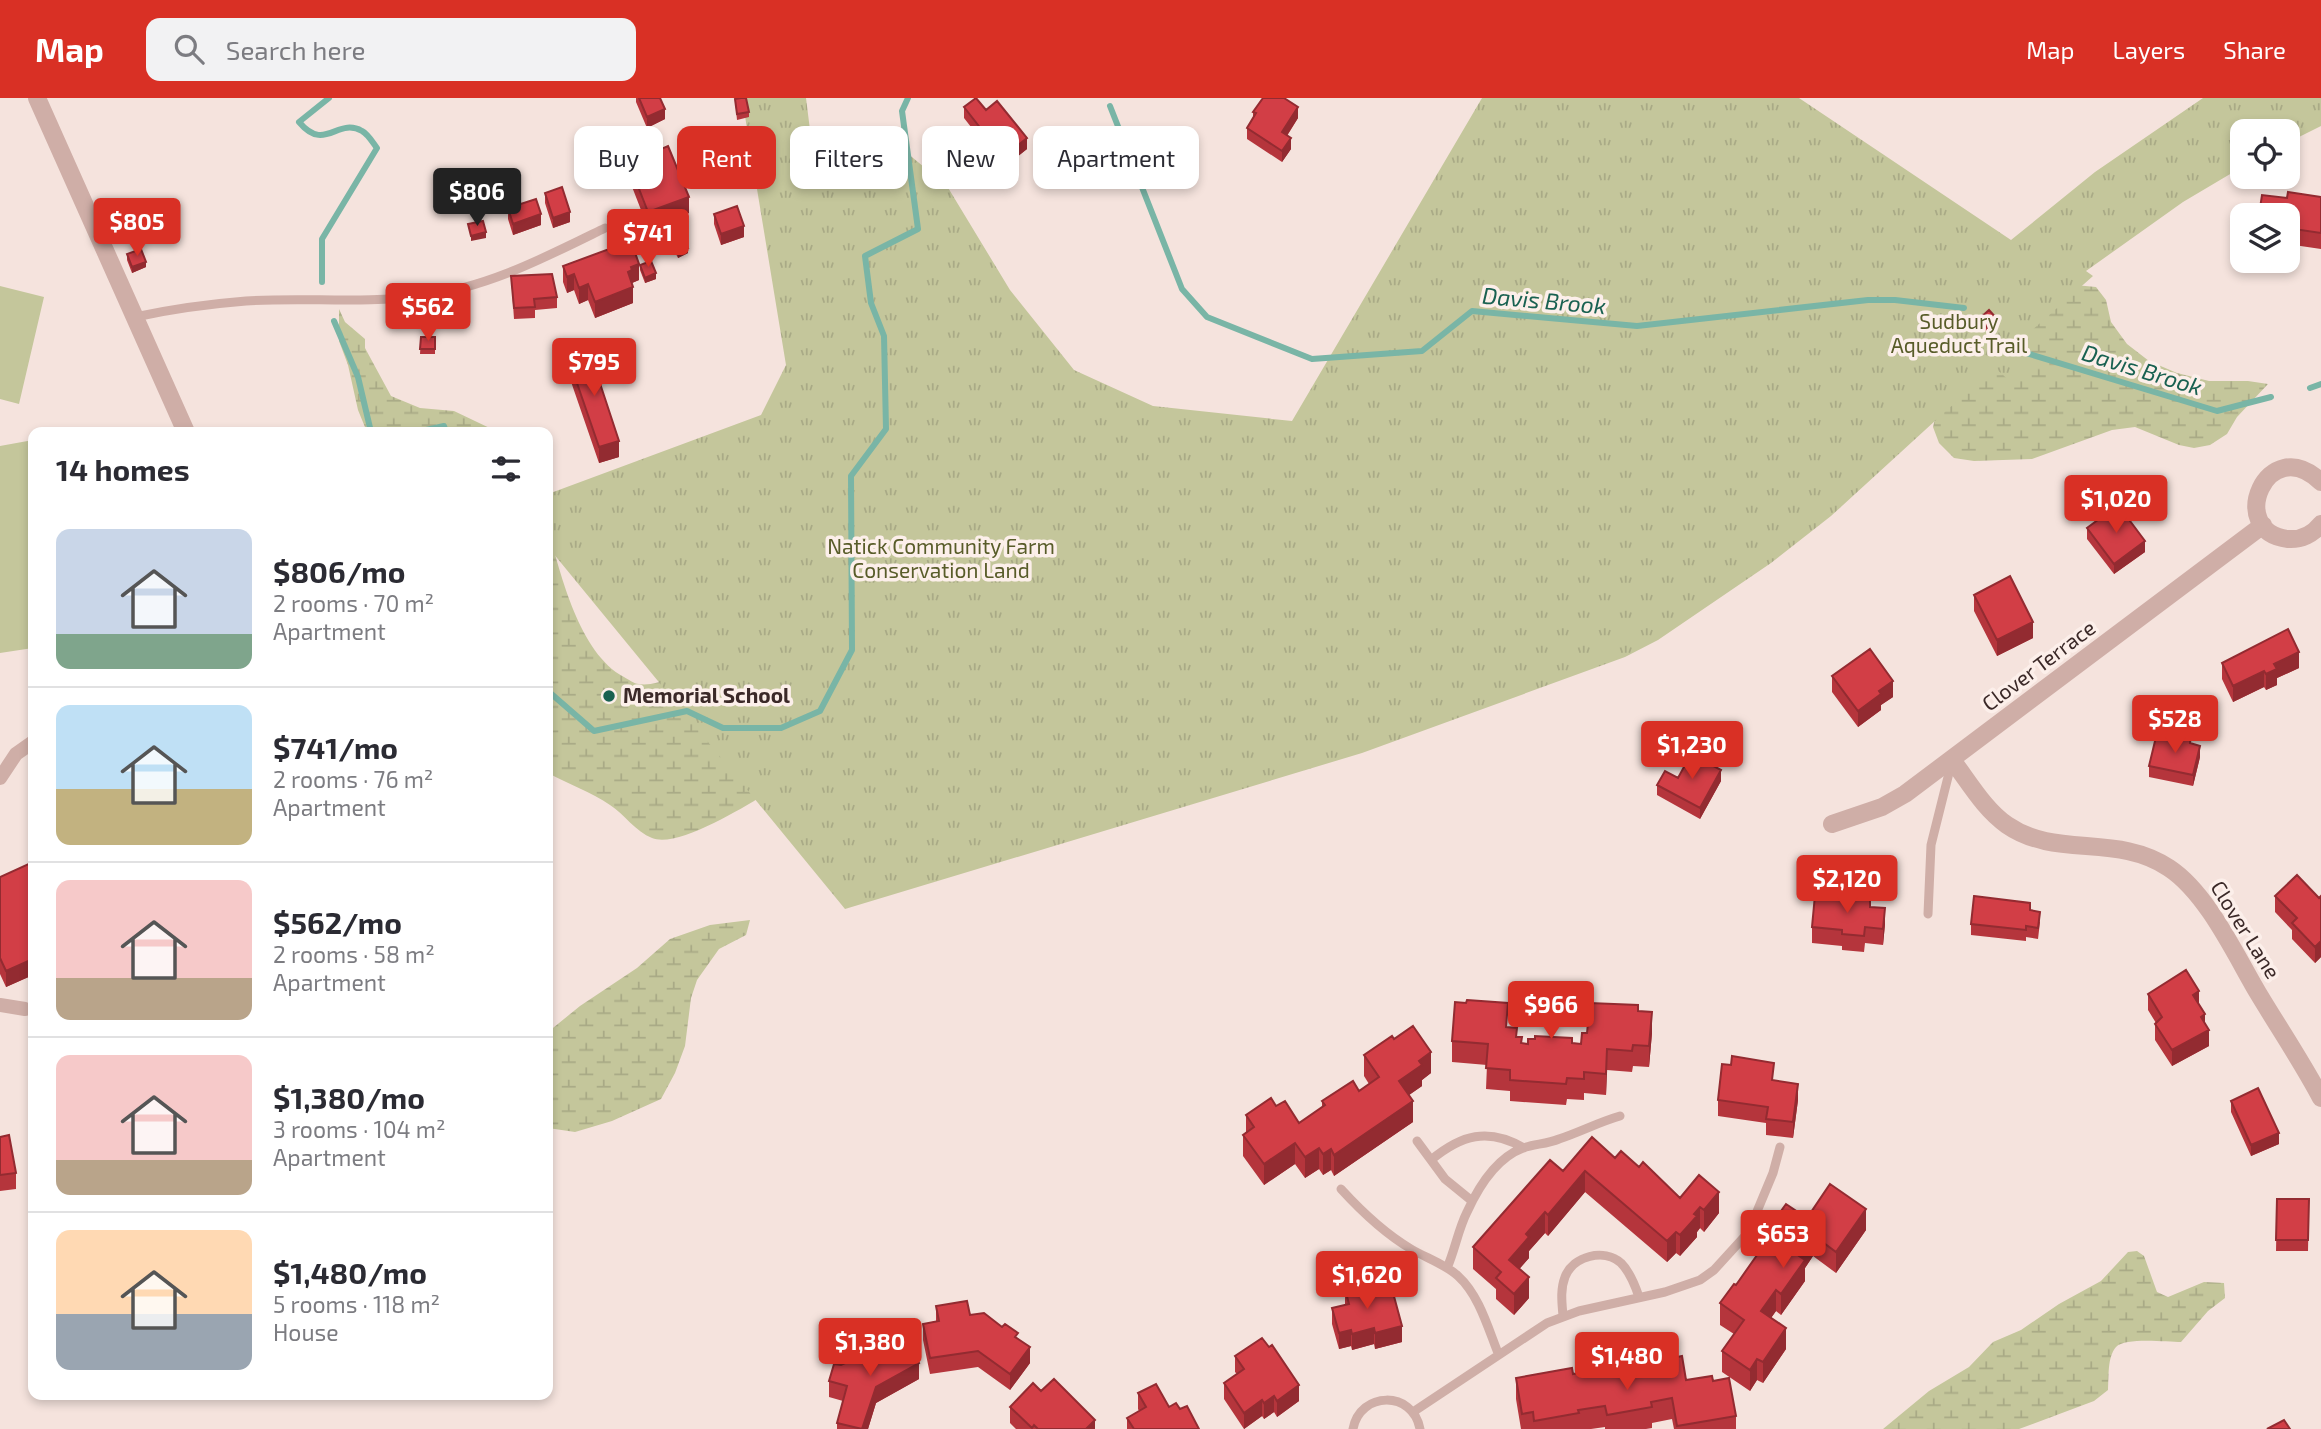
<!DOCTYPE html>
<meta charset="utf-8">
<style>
body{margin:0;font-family:"Exo 2",sans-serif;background:#f2f2f3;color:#2b2b33;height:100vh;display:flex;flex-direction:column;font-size:26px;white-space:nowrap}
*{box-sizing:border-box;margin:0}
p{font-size:23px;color:#7c7c81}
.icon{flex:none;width:38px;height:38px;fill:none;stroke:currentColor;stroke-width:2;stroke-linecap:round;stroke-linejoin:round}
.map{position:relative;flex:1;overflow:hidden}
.side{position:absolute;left:28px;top:329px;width:525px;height:973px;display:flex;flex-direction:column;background:#fff;border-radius:14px;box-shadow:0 4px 10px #0003}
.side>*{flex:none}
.banner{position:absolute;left:574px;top:28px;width:665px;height:63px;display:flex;gap:14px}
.tools{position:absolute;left:2230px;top:21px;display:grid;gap:14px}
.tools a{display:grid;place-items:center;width:70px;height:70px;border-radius:14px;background:#fff;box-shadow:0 4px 10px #0003;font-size:35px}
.price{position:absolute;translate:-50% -60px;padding:0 16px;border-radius:7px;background:#d93025;color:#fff;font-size:23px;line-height:46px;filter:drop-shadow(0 2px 4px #0008)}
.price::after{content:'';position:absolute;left:50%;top:42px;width:21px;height:16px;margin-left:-10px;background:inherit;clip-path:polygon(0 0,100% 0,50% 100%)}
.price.selected{background:#222;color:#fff}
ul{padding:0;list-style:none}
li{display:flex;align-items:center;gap:21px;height:175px;padding:0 28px}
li+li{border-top:2px solid #e1e1e2}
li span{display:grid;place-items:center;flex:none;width:196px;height:140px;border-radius:14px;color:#555}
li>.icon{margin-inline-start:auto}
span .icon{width:84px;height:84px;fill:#fffc;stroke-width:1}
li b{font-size:30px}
h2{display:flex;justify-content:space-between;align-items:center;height:84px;padding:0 28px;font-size:30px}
.chip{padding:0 24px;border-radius:14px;background:#fff;box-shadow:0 4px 10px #0003;font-size:24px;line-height:63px}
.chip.selected{background:#d93025;color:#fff}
header{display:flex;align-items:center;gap:42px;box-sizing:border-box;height:98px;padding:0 35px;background:#d93025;color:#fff}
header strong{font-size:33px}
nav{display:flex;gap:38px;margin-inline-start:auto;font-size:24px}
.search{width:490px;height:63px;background:#f2f2f3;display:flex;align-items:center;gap:18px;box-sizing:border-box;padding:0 24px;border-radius:14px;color:#7c7c81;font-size:26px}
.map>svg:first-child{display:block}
.wetland{fill:url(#wetland-marsh)}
.park{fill:url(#park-tufts)}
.pitch{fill:#c4c69b}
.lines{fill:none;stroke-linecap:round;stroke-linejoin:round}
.stream{stroke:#79b5a6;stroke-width:6}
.service{stroke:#cfaea7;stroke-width:9}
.pedestrian{stroke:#cfaea7;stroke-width:14}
.minor{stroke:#cfaea7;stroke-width:18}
.wall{fill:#b5353c}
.shaded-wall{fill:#932b31}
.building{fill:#d23e46;stroke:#932b31;stroke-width:2}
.poi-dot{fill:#196151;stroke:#fcefea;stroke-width:2.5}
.labels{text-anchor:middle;stroke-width:7;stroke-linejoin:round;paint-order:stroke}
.park-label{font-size:21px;fill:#585c29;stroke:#fcefea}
.street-label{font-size:21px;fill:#3b2928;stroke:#fcefea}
.poi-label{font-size:21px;font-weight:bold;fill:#3b2928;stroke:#fcefea;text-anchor:start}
.water-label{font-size:23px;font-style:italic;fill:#196151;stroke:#fcefea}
</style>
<header>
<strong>Map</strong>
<div class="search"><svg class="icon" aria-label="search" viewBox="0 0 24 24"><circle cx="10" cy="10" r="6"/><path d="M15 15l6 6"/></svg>Search here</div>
<nav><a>Map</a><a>Layers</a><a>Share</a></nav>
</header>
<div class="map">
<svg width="2321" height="1331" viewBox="0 0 2321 1331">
<defs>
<pattern id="wetland-marsh" width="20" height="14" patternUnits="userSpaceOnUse" patternTransform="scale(1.75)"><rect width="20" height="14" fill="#c4c69b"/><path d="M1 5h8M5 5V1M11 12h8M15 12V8" fill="none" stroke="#a9aa86"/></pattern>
<pattern id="park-tufts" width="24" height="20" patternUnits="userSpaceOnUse" patternTransform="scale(1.75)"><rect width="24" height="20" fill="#c4c69b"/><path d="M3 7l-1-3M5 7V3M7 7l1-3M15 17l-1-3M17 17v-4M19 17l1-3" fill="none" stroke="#a9aa86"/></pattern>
</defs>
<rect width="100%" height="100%" fill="#f5e3dd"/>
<path class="wetland" d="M2075,187L2096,189L2106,202L2111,224L2127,246L2149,263L2177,275L2209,283H2248L2268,286L2237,319L2227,336L2210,347L2194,350L2179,347L2135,329L2112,332L2032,361L1974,363L1954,360L1939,345L1933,329L1938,309Z
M339,211L345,224L365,241V250L391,298L420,310L454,313L498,334H367L358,312L348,267L339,243Z
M548,431C561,477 579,555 624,579C628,581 634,586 639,586C649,588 661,583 671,582L774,691C750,705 679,751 652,740C636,734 624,716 610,707C591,694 568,686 548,675Z
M750,822L746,837L719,851L697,882L691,900L685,948L675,975L661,1001L612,1023L575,1034L548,1030V934L580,908L637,870L670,841L710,827Z
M2137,1153L2144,1158L2157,1194L2168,1199L2204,1184L2224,1185L2225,1200L2208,1213L2181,1244C2167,1244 2125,1239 2116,1249C2107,1259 2109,1280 2108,1292L2094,1303L2019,1331H1883L1929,1293L1969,1269L1993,1244L2021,1232L2059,1206L2101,1183L2128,1154Z"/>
<path class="park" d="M742,0H806L815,72L907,55L947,88L1010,192L1074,272L1153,308L1292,323L1482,0H1799L2011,142L2095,74L2203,0H2321V28L2287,45V33H2242V69L2183,104L2086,173L2093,178L2021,242L2038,261L2013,286L1994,269L1831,418L1771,465L1658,542L1625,559L1362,655L845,811L548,449V396L761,317L786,267Z"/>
<path class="pitch" d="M0,188L44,199L19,306L0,301Z
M33,342V550L0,555V348Z"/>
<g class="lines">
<path class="stream" d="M1110,8L1182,191L1207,219L1312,261L1422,253L1472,213L1637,228L1868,202H1895L1964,210
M322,184V141L377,50C373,45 368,36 362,33C337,19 325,55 299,24L329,0
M334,223L358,279L371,334
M2003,248L2217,313L2271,299
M2310,290L2321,286
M424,334L426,332L444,328L446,334
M548,593L594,633L687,613L723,630H781L820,613L852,552L851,378L886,331L884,238L871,205L865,158L918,131L902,13L908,0"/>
<path class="service" d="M135,219C172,211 208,206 246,203C304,199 363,206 421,198C487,190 546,159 605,130
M1928,816L1931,747L1952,663
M1417,1043L1445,1081L1472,1103
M1431,1062C1461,1037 1488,1029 1524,1050
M1341,1091C1362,1114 1384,1135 1411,1151C1426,1160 1445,1166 1458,1178C1479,1197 1488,1230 1498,1255
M1447,1170C1455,1152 1458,1132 1467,1114C1478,1090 1496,1060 1523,1050C1534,1046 1547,1046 1559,1041C1580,1034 1599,1024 1620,1018
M1563,1218C1562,1205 1560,1192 1565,1179C1573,1158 1604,1150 1621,1165C1630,1174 1635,1187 1639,1199
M1413,1314L1547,1225L1579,1213L1665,1194L1700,1182L1714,1172L1745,1138L1753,1123L1773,1075L1780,1049
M1353,1331C1360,1293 1413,1292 1420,1331"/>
<path class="pedestrian" d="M0,680L16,656L33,644
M0,907L25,911"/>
<path class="minor" d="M37,0L186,334
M2321,384C2267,332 2225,434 2288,441C2301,442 2313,436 2321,426
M1952,662C1969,684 1984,711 2007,727C2056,761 2117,735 2169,770C2207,795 2235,856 2258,895C2279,930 2302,964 2321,1000
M1832,726L1882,709L1905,696L2263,427"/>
</g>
<path class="wall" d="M636,0H660L665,21L647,30L636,4Z
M735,1L749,14V19L737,22Z
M964,9L986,12L1027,51L1003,70L964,20Z
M1253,14L1298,20L1287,38L1291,51L1282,64L1247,41V30L1253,20Z
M592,56L611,65L596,72L592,62Z
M629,65L689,115L648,130L629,81Z
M545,95L570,124L553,130L545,105Z
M2321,99V151L2287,146V100Z
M508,110L541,127L513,137L508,121Z
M714,116L744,139L721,147L714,126Z
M672,143L688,155L678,160L672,148Z
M127,156L146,169L132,175L127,162Z
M640,167L656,181L645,185L640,172Z
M563,168L639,182L632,185L633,205L595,220L588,202L579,206L574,192L567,195L563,184Z
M511,178L557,199V210L535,212V220L514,221Z
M1979,221L1998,227L1989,236L1979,226Z
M421,239H435V256H420Z
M568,259L619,359L599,365L568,275Z
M2087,430L2145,454L2114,476L2087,441Z
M1974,497L2033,540L1997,558L1974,513Z
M2222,565L2299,570L2277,580V587L2266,592L2264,589L2233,604L2222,581Z
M1832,578L1893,599L1881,607V612L1858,629L1832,594Z
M2191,646L2200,659L2193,688L2149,679V668Z
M1678,680L1721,683L1700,721L1657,697V687Z
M33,764V877L6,889L0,876V779Z
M2275,798L2319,800L2321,798V859L2315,865L2292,841V832L2275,814Z
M1870,809L1885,826L1883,847L1865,845L1864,854L1842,852V848L1812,845V829Z
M2030,812L2040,824L2038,841L2026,839V843L1971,837V826Z
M2148,896L2199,907L2205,927L2209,948L2172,968L2155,942V926L2156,925L2148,912Z
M1638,913L1652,935L1649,969L1633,968L1632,974L1607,972L1606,997L1584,995V1002L1567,1001L1566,1007L1510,1003V993L1486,991L1487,967L1452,964V943L1508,930L1517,939L1522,945L1581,946L1587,935Z
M1394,941L1431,975L1422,982V988L1409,997L1413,1024L1334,1078L1331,1072L1323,1077L1319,1071L1305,1080L1295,1066L1264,1087L1243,1058V1037L1246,1034V1017L1276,1008L1299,1025L1322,1009V1003L1359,993L1369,986L1364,978V957Z
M1774,983L1798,1002L1793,1040L1766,1037V1025L1718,1018V1002Z
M2231,1003L2279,1046L2251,1058L2231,1014Z
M0,1039L16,1075V1091L0,1093Z
M1615,1060L1639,1069L1680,1100L1719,1115L1704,1134L1700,1130L1697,1134V1139L1680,1158L1676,1155L1667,1164L1585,1094L1548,1138L1545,1135L1529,1153V1160L1519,1171L1529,1200L1514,1217L1496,1201V1191L1473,1171V1149L1563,1073Z
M2277,1101H2309L2308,1153H2276Z
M1807,1120L1866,1132L1836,1175L1813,1158L1805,1170V1183L1781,1217L1776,1213L1771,1220L1786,1251L1763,1285L1757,1282L1750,1293L1722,1274V1253L1734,1236L1720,1227V1205L1736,1187L1771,1137V1127Z
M1345,1191H1361L1375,1195L1402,1244L1375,1251L1374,1246L1352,1252L1351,1248L1339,1251L1332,1226V1210L1345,1207Z
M936,1208L1018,1240L1030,1265L1010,1292L978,1269L930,1276L923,1242V1226L936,1223Z
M1235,1258L1299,1303L1277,1319L1274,1314L1264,1321L1262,1318L1244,1331L1224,1301V1285L1237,1276L1235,1274Z
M1645,1268L1686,1282L1713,1283L1736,1318V1331H1674L1672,1321L1652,1325V1330L1646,1331H1605V1329L1591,1331H1521L1516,1301V1280L1573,1276Z
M919,1281L876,1305L868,1331H837V1325L843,1303L829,1299V1283Z
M1041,1293L1095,1331H1016L1010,1325V1309Z
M1138,1295L1169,1309L1180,1311L1199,1331H1127V1320L1139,1313L1138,1311Z"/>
<path class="shaded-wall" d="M1298,9V20L1282,45V34Z
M665,11V21L647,30V19Z
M1027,40V51L1003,70V59Z
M1291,40V51L1282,64V53Z
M611,60V65L596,72V66Z
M689,99V115L648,130V114Z
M570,114V124L553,130V120Z
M541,116V127L513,137V126Z
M744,128V139L721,147V136Z
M486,134V140L471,143V138Z
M688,150V155L678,160V154Z
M146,164V169L132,175V169Z
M639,166V182L632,185L628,174L631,169Z
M656,175V181L645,185V180Z
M574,176V192L567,195V179Z
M588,186V202L579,206V190Z
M633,189V205L595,220V204Z
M1998,222V227L1989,236V231Z
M619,343V359L599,365V349Z
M2145,443V454L2114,476V466Z
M2033,524V540L1997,558V542Z
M2299,554V570L2277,580V587L2266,592V576L2274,566Z
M2264,573V589L2233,604V588Z
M1893,583V599L1881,607V612L1858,629V613L1879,593Z
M2200,648V659L2193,688V677Z
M1721,672V683L1700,721V710Z
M1885,810V826L1883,847V831Z
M2321,843V859L2315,865V849Z
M33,861V877L6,889V873Z
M2199,893V909L2193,897Z
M1652,914V935L1649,969V948Z
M2205,916V932L2201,919Z
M2209,932V948L2172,968V952Z
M1607,951V972L1606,997V976Z
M1431,954V975L1422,982V988L1399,1004V983L1419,963Z
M1798,986V1002L1793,1040V1024Z
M1413,1003V1024L1334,1078V1057Z
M2279,1035V1046L2251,1058V1047Z
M1295,1045V1066L1264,1087V1066Z
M1319,1050V1071L1305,1080V1059Z
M1331,1051V1072L1323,1077V1056Z
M1585,1073V1094L1548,1138V1117Z
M1719,1094V1115L1704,1134V1112Z
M1700,1109V1130L1697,1134V1139L1680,1158V1137Z
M1866,1111V1132L1836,1175V1154Z
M1545,1114V1135L1529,1153V1160L1509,1183V1162L1526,1136Z
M1676,1134V1155L1667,1164V1143Z
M1813,1137V1158L1805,1170V1183L1781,1217V1196L1799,1158Z
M1529,1179V1200L1514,1217V1196Z
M1776,1192V1213L1761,1234V1213Z
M1402,1228V1244L1375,1251V1235Z
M1374,1230V1246L1352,1252V1236Z
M1786,1230V1251L1763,1285V1264Z
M1351,1232V1248L1339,1251V1235Z
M1030,1249V1265L1010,1292V1276Z
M1757,1261V1282L1750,1293V1272Z
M919,1265V1281L876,1305L868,1331H862L876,1289Z
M1299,1287V1303L1277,1319V1303Z
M1274,1298V1314L1264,1321V1305Z
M1262,1302V1318L1244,1331V1315Z
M1095,1322V1331H1086Z"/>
<path class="building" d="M639,0H660L665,11L647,19Z
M741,0H746L749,14L737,16L735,1Z
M976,0L986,12L997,3L1027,40L1003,59L964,9Z
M1263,0H1284L1298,9L1282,34L1291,40L1282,53L1247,30L1256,15L1253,14Z
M668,48L689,99L648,114L629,65Z
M607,50L611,60L596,66L592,56Z
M562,89L570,114L553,120L545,95Z
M2288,94L2321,99V135L2287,130V117H2259L2262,97L2287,100Z
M536,101L541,116L513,126L508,110Z
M737,108L744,128L721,136L714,116Z
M483,123L486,134L471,138L468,126Z
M682,138L688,150L678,154L672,143Z
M631,143L639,166L631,169L632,172L628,174L633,189L595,204L588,186L579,190L574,176L567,179L563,168Z
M141,151L146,164L132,169L127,156Z
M651,163L656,175L645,180L640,167Z
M552,176L557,199L534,201L535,209L514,210L511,178Z
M1989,212L1998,222L1989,231L1979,221Z
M421,239H435V251H420Z
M589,252L619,343L599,349L568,259Z
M2118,407L2145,443L2114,466L2087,430Z
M2010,478L2033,524L1997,542L1974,497Z
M2288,531L2299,554L2274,566L2277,571L2266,576L2264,573L2233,588L2222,565Z
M1870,551L1893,583L1879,593L1881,596L1858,613L1832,578Z
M2178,636L2191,638L2190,645L2200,648L2193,677L2149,668L2156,639L2177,643Z
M1691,656L1721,672L1700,710L1657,687L1665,673L1678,680Z
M33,764V861L6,873L0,860V779Z
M2297,777L2319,800L2321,798V843L2315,849L2292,825L2297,820L2275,798Z
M1815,797L1870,802V809L1885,810L1883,831L1865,829L1864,838L1842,836V832L1812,829Z
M1974,798L2030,805V812L2040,814L2038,830L2026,828V832L1971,826Z
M2186,872L2199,893L2193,897L2205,916L2201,919L2209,932L2172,952L2155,926L2162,919L2148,896Z
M1467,902L1508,905L1506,929L1517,930L1516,939H1522L1521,945L1528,946V941H1535V938L1572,940V945L1581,946L1582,935H1587L1590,905L1638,907V913L1652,914L1649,948L1633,947L1632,953L1607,951L1606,976L1584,974V981L1567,980L1566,986L1510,982V972L1486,970L1488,946L1452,943L1455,904L1466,905Z
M1413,928L1431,954L1419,963L1422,967L1399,983L1413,1003L1334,1057L1331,1051L1323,1056L1319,1050L1305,1059L1295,1045L1264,1066L1243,1037L1254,1029L1246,1017L1271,1000L1276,1008L1285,1003L1299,1025L1325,1007L1322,1003L1353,983L1359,993L1379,979L1364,957L1392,938L1394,941Z
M1732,958L1774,965L1772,982L1798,986L1793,1024L1766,1021L1768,1009L1718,1002L1722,966L1731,967Z
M2258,990L2279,1035L2251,1047L2231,1003Z
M9,1037L16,1075L0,1077V1039Z
M1592,1039L1615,1060L1621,1053L1639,1069L1643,1064L1680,1100L1699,1077L1719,1094L1704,1112L1700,1109L1694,1116L1697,1118L1680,1137L1676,1134L1667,1143L1585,1073L1548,1117L1545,1114L1526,1136L1529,1139L1509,1162L1529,1179L1514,1196L1496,1180L1501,1174L1473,1149L1550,1062L1563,1073Z
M1830,1086L1866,1111L1836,1154L1813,1137L1799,1158L1805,1162L1781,1196L1776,1192L1761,1213L1786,1230L1763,1264L1757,1261L1750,1272L1722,1253L1744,1222L1720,1205L1734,1186L1736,1187L1776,1130L1771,1127L1786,1106L1807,1120Z
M2277,1101H2309L2308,1142H2276Z
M1360,1187L1361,1191L1373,1188L1375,1195L1392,1191L1402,1228L1375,1235L1374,1230L1352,1236L1351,1232L1339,1235L1332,1210L1349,1206L1345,1191Z
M967,1203L970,1217L984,1215L1002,1229L1005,1226L1018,1235L1015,1239L1030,1249L1010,1276L978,1253L930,1260L923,1226L939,1223L936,1208Z
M904,1238L919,1265L876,1289L862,1331L837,1325L847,1288L829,1283L834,1266L841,1267Z
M1262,1240L1269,1249L1272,1247L1299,1287L1277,1303L1274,1298L1264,1305L1262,1302L1244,1315L1224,1285L1244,1271L1235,1258Z
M1682,1258L1686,1282L1712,1278L1713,1283L1729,1280L1736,1318L1677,1328L1672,1300L1651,1304L1652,1309L1607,1317L1605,1308L1578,1312L1579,1315L1534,1323L1533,1314L1522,1316L1516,1280L1572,1270L1573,1276L1645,1264V1268L1656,1266L1655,1264Z
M1054,1281L1095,1322L1086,1331H1038L1034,1327L1032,1330L1010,1309L1033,1285L1041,1293Z
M1156,1286L1169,1309L1176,1305L1180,1311L1187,1308L1199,1331H1134L1127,1320L1146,1309L1138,1295Z
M2284,1322L2290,1331H2267Z"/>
<circle class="poi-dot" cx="609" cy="598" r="7"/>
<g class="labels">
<g class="park-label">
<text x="1959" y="231">Sudbury<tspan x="1959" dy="24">Aqueduct Trail</tspan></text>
<text x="941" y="456">Natick Community Farm<tspan x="941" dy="24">Conservation Land</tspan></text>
</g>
<g class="street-label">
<text transform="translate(2039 568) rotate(-37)" y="7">Clover Terrace</text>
<text transform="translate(2245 832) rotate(58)" y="7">Clover Lane</text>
</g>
<g class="poi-label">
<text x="623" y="605">Memorial School</text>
</g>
<g class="water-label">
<text transform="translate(1544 203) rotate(5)" y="8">Davis Brook</text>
<text transform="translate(2142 272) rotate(17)" y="8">Davis Brook</text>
</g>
</g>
</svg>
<div class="tools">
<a><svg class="icon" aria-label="locate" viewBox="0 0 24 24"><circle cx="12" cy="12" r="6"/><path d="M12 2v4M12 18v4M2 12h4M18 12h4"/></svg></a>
<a><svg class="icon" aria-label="layers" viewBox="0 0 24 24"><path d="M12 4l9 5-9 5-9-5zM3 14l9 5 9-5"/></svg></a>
</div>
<b class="price selected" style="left:477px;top:130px">$806</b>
<b class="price" style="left:137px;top:160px">$805</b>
<b class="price" style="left:648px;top:171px">$741</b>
<b class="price" style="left:428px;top:245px">$562</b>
<b class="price" style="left:594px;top:300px">$795</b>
<b class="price" style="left:2116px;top:437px">$1,020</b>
<b class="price" style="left:2175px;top:657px">$528</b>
<b class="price" style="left:1692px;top:683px">$1,230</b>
<b class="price" style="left:1847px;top:817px">$2,120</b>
<b class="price" style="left:1551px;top:943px">$966</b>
<b class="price" style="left:1783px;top:1172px">$653</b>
<b class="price" style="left:1367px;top:1213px">$1,620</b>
<b class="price" style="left:870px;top:1280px">$1,380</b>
<b class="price" style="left:1627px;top:1294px">$1,480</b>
<div class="banner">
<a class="chip">Buy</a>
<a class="chip selected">Rent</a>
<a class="chip">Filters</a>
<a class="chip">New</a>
<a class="chip">Apartment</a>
</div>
<section class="side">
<h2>14 homes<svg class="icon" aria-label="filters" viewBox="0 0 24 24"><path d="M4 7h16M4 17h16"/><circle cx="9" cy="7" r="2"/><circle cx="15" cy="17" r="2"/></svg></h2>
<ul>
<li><span style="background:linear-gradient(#c9d6e8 75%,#7fa58c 0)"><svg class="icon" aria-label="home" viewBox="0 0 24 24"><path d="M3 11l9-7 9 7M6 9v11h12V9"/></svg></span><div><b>$806/mo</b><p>2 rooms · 70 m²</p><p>Apartment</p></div></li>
<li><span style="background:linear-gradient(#bfe0f5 60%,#c2b280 0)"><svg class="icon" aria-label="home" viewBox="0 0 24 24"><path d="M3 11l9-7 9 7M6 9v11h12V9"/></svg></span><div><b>$741/mo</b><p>2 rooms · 76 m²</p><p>Apartment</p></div></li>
<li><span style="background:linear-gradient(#f6c9c9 70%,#b9a48a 0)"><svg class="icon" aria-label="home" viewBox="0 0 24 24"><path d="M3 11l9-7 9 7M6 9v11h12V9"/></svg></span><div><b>$562/mo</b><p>2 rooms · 58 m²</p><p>Apartment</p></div></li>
<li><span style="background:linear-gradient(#f6c9c9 75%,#b9a48a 0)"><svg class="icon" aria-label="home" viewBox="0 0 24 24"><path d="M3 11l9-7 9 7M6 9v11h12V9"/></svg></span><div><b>$1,380/mo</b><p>3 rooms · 104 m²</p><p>Apartment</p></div></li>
<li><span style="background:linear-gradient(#ffd9b3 60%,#9aa5b1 0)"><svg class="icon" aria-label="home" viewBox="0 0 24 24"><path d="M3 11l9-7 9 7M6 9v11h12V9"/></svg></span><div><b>$1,480/mo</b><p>5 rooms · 118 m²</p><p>House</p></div></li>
</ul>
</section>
</div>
